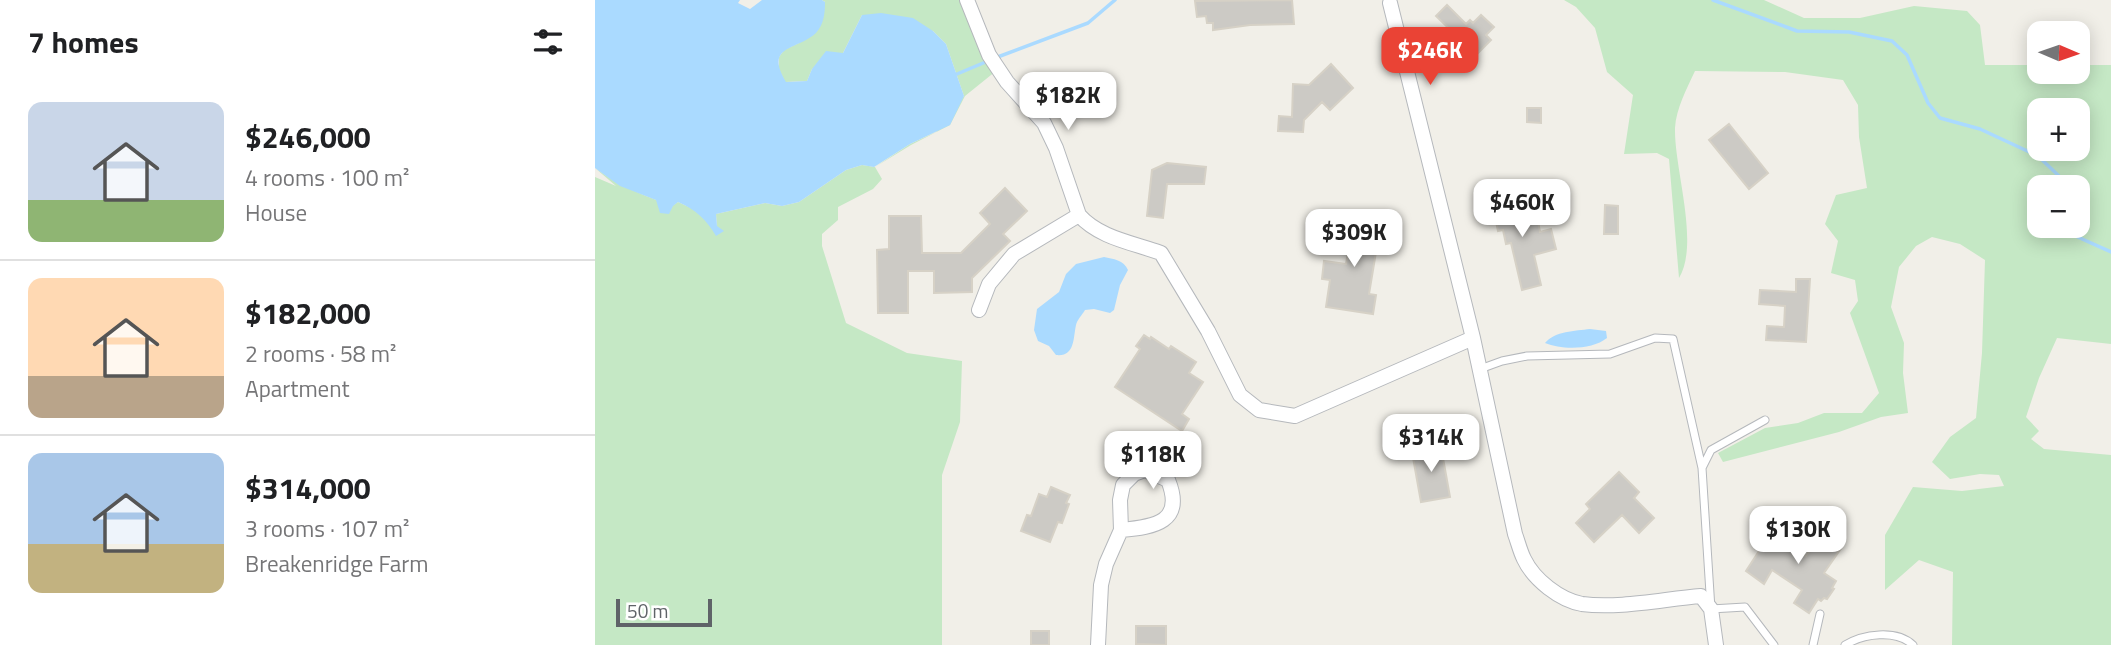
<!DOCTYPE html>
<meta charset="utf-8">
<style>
body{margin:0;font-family:"Titillium Web",sans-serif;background:#f2f2f2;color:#202124;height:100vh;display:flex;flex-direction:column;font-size:26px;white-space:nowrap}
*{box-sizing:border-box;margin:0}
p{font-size:23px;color:#757577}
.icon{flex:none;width:38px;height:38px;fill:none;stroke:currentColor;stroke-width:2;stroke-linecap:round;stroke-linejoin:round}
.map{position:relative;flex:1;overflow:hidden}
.sheet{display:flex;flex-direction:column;background:#fff;width:595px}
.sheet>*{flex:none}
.needle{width:46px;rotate:92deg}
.controls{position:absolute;left:1432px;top:21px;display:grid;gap:14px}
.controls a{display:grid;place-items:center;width:63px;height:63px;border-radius:14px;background:#fff;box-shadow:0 4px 18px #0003;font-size:35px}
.scale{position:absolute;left:21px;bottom:18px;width:96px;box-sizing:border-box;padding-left:7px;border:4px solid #5f6368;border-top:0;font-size:19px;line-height:24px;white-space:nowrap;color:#5f6368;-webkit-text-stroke:5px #fff;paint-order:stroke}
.price{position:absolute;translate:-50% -60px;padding:0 16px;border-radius:14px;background:#fff;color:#222;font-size:23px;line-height:46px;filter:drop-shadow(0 2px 4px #0008)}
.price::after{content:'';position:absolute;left:50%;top:42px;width:21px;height:16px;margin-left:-10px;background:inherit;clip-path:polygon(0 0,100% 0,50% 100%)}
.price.active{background:#ea4335;color:#fff}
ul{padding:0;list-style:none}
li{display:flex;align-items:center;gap:21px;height:175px;padding:0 28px}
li+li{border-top:2px solid #e0e0e0}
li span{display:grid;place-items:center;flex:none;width:196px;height:140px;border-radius:14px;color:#555}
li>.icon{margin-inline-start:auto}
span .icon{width:84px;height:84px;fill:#fffc;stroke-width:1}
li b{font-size:30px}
h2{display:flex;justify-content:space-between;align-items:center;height:84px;padding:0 28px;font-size:30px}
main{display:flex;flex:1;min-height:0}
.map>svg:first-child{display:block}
.green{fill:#c5e8c5;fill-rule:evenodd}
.water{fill:#aadaff}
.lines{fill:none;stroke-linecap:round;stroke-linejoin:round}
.stream{stroke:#aadaff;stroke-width:3.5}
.building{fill:#cccac5;stroke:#d6d1c6;stroke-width:2}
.service-casing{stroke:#b5b8bc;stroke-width:9}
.minor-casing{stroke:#b5b8bc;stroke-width:16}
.service{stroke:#fff;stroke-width:7}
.minor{stroke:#fff;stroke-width:14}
</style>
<main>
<section class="sheet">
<h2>7 homes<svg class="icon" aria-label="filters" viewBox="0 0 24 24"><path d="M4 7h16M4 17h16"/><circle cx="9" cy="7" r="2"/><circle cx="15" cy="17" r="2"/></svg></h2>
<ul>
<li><span style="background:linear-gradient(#c9d6e8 70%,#8fb573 0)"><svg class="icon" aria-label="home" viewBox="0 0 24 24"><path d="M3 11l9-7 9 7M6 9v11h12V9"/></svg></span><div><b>$246,000</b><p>4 rooms · 100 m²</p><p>House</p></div></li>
<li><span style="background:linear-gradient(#ffd9b3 70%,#b9a48a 0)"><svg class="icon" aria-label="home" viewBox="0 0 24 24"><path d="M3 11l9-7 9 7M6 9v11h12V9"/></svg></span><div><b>$182,000</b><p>2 rooms · 58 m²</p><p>Apartment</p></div></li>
<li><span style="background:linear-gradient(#a9c7e8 65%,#c2b280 0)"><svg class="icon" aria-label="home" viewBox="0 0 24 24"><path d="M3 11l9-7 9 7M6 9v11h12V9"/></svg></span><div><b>$314,000</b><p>3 rooms · 107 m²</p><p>Breakenridge Farm</p></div></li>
</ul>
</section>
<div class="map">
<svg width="1516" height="645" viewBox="0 0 1516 645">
<rect width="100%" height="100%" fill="#f1efe8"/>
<path class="green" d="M227,0H372L401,71L370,96L355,125L316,145L280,167L287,179L278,189L243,207V220L227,234V246L251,323L312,353L367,361L365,422L347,475V645H0V177L21,186L0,168C28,188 46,194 77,206L83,202L96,208L122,227L121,214L170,203L187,206L204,202L251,170L267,165L280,167L315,144L341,132L369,96L351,44L338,31L267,15L248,53L217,69L212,81L190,82L184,69V57L189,50L204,43L230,2Z
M969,0H1169L1209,18H1265L1319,6L1372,11L1385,25L1390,65H1444V72H1482V65H1516V344L1462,338L1444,378L1431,417L1444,431L1436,439L1449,449L1516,455V645H1357L1358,572L1324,560L1290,590V535L1318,487L1367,491L1409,486L1404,475L1385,474L1355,479L1337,462L1355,437L1381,418L1387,353L1390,260L1365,244L1337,237L1321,246L1304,267L1296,307L1309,343L1308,373L1313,413L1286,417L1244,432L1128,462L1123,453L1170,428L1203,423L1229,413H1267L1284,393L1255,313L1263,301L1260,280L1236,273L1243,241L1230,224L1241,195L1272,188L1264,137L1263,105L1248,80L1190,72L1100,71C1092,88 1081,109 1080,128C1079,169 1105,243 1084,278L1074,159L1062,153L1029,154L1038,95L1012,72L1000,28L981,7ZM1444,110H1482V149H1444ZM1444,187H1482V226H1444Z"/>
<path class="water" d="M0,0H145L143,3L155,9L167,0H227L230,2C230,13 229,24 221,33C201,51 169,45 191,82L212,81L217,69L231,51L248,53L267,15L286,13L318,18L338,31L351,44L369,96L355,125L315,144L279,167L267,165L251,170L204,202L187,206L170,203L121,214L122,226L129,231L121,236C111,219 101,210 83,202L78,206L74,214L65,213L61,200L25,186L0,168Z
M509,257C518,259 529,260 533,270L525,285L519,310L515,313L499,309L490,310C487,315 482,320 481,325C478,339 480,357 461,355L454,346L443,341L439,330L442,309L464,292L471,274L481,264Z
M995,329L1011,331L1012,338C997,350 967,350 950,343C960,331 980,331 995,329Z"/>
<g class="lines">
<path class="stream" d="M1118,0L1202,31L1254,32L1297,41L1312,55L1333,103L1345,118L1385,129L1443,156L1465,177L1464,187
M400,58L493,23L520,0
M362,74L393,61
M1466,226L1467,230L1516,252"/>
</g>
<path class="building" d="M697,0L699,24L655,25L618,30V23H612L611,16L602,17L600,1Z
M852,5L871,24L875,20L878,23L886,15L899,27L891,35L896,40L878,58L868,48L871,45L841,16Z
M736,64L758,88L735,110L727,102L709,120L708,132L683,131L684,116L697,117L698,84L714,85Z
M932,108H946V123L932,122Z
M1134,124L1173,173L1154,189L1114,140Z
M572,163L611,167L609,184H572L568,218L552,216L557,170Z
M410,188L432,211L408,234L415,241L377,278V292L339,293V271H313V313H283L282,250L294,249V216H326L327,253H366L395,224L385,213Z
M910,195L911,199L923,196L929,220L932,219L933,224L943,221L945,232L956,229L961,249L939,255L946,285L927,290L916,243L911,244L908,230L903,231L896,198Z
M1010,205L1023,206V234H1009Z
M751,210L767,212L765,225L785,228L774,294L781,295L778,314L731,307L735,280L727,279L729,261L751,264L757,226L749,225Z
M1201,279H1215L1211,342L1171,340L1172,326L1189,327L1190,306L1164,304L1165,290L1201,292Z
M549,335L555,339L556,337L574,349L576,346L601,362L594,373L608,382L587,414L594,419L587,431L520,387L545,349L541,346Z
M846,447L855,497L826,502L817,452Z
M1024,472L1044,492L1039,498L1059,518L1044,533L1027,515L999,542L981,523L995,509L991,504Z
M456,487L475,495L471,503L474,504L467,523L463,522L455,542L426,531L432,515L436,516L444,494L452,497Z
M1181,525L1199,537L1194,544L1211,556L1226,533L1247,547L1229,573L1241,581L1237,588L1239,589L1232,599L1229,598L1226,601L1223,599L1214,613L1199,603L1207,590L1177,570L1169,584L1151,571Z
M541,626H571V645L541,644Z
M436,631H454V645H436Z"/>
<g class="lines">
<g class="service-casing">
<path id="service" d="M885,369L907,361L932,356L1015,354L1060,338L1078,339L1107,468
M1170,420L1116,450L1107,468L1116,609L1150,607L1179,645
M1218,645L1225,614
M1250,645C1268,634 1301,629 1318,645"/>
</g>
<g class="minor-casing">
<path id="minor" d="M372,0L394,55L412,82L449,123L461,148L484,215C504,238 539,243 566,253L613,331L645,395L664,410L700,416L878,338
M795,3L878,338L920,534C923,542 925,551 929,559C939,580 965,600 987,604C1023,609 1069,599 1106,596L1116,609L1121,645
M384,310L394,284L419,254L484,215
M503,645L506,585L511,564L526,530L525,500L528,485L539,474L550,470L573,480C590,522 560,527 526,530"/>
</g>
<use href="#service" class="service"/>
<use href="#minor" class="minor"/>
</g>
</svg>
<div class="controls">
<a><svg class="needle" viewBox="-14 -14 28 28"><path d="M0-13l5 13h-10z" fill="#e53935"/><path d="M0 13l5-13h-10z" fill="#757577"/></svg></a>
<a>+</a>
<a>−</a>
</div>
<div class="scale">50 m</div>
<b class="price active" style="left:835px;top:87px">$246K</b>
<b class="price" style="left:473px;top:132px">$182K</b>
<b class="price" style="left:927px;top:239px">$460K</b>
<b class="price" style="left:759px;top:269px">$309K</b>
<b class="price" style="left:836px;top:474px">$314K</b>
<b class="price" style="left:558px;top:491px">$118K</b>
<b class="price" style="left:1203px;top:566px">$130K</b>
</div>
</main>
